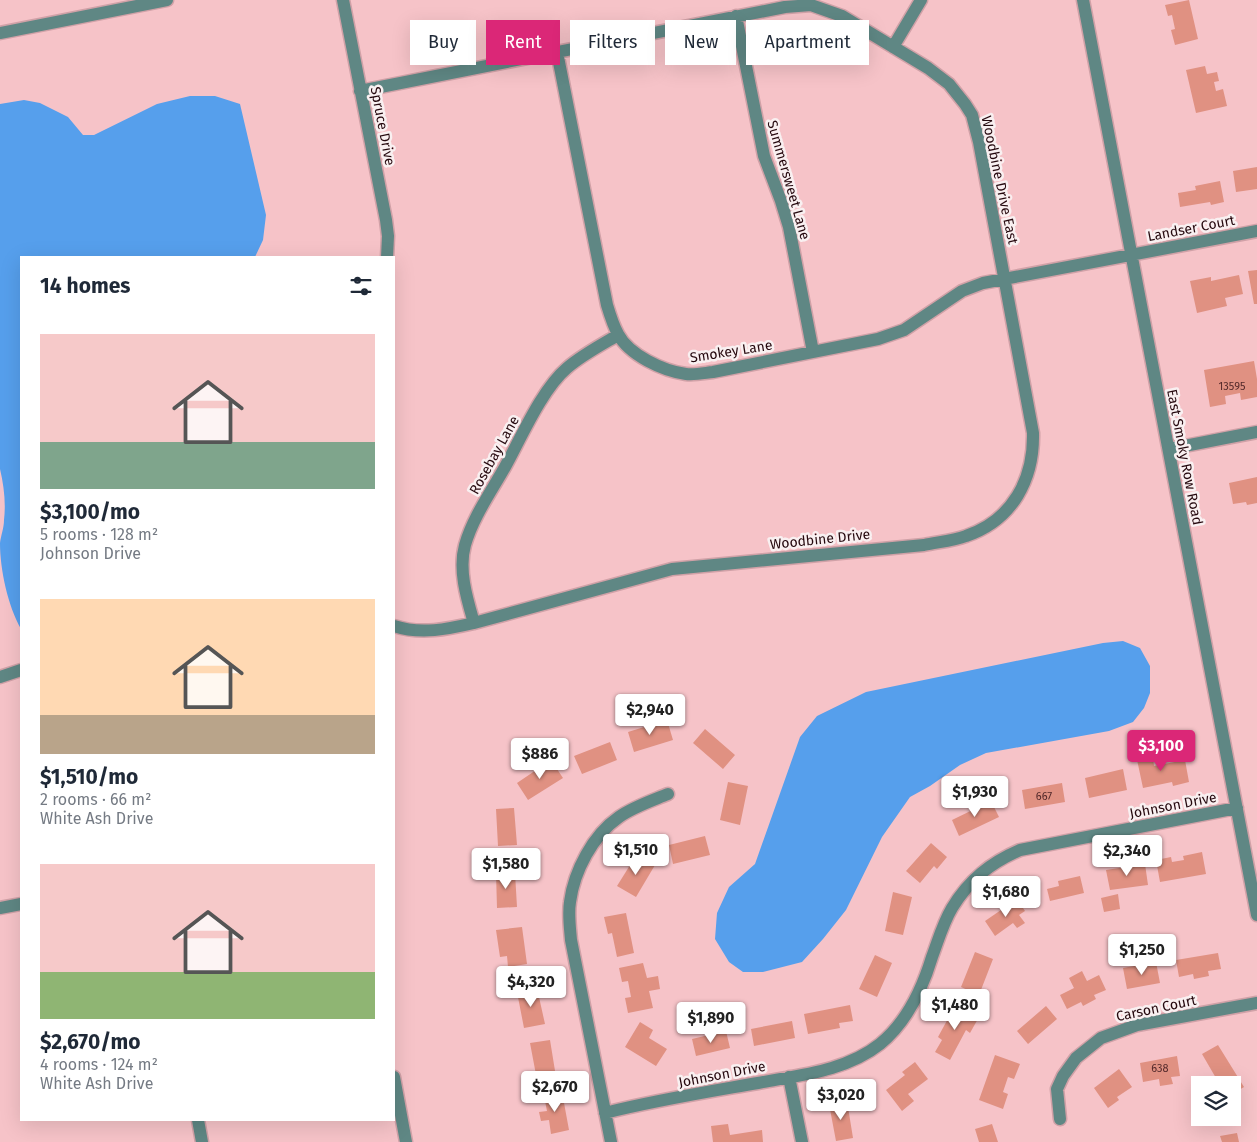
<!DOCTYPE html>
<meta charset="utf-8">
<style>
body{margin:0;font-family:"Fira Sans",sans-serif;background:#f6f6f7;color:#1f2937;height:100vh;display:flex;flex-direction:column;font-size:19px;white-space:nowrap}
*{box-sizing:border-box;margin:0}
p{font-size:16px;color:#747a83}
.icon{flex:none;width:28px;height:28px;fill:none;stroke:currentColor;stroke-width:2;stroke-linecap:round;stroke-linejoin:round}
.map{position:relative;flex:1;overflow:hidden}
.panel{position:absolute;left:20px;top:256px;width:375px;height:865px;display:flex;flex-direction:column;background:#fff;border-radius:0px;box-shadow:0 5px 20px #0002}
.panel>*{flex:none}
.banner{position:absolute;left:410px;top:20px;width:475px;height:45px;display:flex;gap:10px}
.tools{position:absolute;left:1191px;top:1076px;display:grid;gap:10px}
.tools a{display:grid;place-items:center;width:50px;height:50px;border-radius:0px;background:#fff;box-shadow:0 5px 20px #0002;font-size:25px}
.price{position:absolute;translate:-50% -42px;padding:0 11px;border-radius:5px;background:#fff;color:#222;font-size:16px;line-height:32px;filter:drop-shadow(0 1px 2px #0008)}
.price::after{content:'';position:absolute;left:50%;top:30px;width:15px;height:11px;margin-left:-8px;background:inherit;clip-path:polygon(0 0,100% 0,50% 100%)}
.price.selected{background:#db2777;color:#fff}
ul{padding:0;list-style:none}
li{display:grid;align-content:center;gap:10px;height:265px;padding:0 20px}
li span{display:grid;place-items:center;height:155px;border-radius:0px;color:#555}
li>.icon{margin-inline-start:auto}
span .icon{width:90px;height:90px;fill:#fffc;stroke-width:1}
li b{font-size:21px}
h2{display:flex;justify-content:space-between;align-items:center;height:60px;padding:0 20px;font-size:21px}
.chip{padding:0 18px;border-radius:0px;background:#fff;box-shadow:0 5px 20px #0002;font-size:18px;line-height:45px}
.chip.selected{background:#db2777;color:#fff}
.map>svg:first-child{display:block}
.water{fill:#569fec}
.building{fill:#e09182}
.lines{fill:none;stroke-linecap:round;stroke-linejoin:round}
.minor-casing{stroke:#d0a1a7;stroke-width:15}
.minor{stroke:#5f8784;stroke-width:12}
.labels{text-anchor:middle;stroke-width:5;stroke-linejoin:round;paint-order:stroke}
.number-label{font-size:11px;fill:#542a2b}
.street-label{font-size:14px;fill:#25080e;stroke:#f9f0f1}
</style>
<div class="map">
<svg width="1257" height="1142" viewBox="0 0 1257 1142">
<rect width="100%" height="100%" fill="#f6c3c8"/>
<path class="water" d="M190,96H215L240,104L266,215L263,240L255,257L21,258V629C8,606 0,570 0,543C1,535 4,528 4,520C6,503 4,486 0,469V104L24,100L40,103L68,117L83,135H94L157,104Z
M1123,641L1140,648L1150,666V693L1144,708L1133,722L1109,731L986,753L960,765L930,786L910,797L882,837L846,910L823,939L802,962L763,972H743L729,962L715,939L717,913L729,887L755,864L800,737L817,716L866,692L1103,643Z"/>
<path class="building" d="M1189,0L1198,39L1175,45L1171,30L1175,29L1172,15L1168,16L1165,5Z
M1205,66L1207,74L1217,72L1219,81L1214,82L1216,91L1223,89L1227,106L1196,113L1186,70Z
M1257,167V189L1236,192L1233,171Z
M1220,181L1224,202L1211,205L1210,202L1180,207L1178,193L1196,190L1195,186Z
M1257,270V304H1254L1248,271Z
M1239,275L1243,294L1225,298L1227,306L1197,313L1190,281L1211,277V281Z
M1254,361L1257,379V397L1241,400L1240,393L1225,396L1226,404L1210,407L1204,370Z
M1257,477V503L1247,505L1246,502L1233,504L1229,483Z
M667,720L673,740L634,752L628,732Z
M705,729L735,755L723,769L693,743Z
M610,742L617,760L582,774L574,756Z
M1152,752L1154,766L1185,760L1189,782L1173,786L1172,782L1143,788L1136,755Z
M551,760L563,778L528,800L517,783Z
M1123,769L1127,790L1089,798L1085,778Z
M728,782L748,786L740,825L720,820Z
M1062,783L1065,802L1025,809L1022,790Z
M991,801L999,817L959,836L952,820Z
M514,808L517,845L498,846L496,809Z
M705,836L710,855L673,864L669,845Z
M931,843L947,857L937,869L934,866L920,883L906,871Z
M1202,852L1206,874L1160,882L1156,860L1171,857L1172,862L1184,860L1183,856Z
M637,854L655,865L636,897L617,886Z
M1145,864L1148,885L1110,890L1106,870Z
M496,873H515L517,907L497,908Z
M1080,876L1084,893L1050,901L1047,889L1059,886L1058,881Z
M893,892L912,897L903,935L885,931Z
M1118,894L1120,909L1104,912L1101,898Z
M1017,899L1025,911L1019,915L1025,923L1017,928L1013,923L995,936L985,921Z
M626,913L634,953L617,957L612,933L608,934L604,917Z
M522,927L527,964L508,967L507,956L500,957L496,930Z
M975,952L993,959L979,995L961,987Z
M1218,953L1221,969L1208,971L1209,976L1194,979L1193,974L1179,977L1176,960Z
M875,955L892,963L877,997L859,989Z
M1156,962L1160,983L1127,989L1123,968Z
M643,963L647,978L658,976L660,989L649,991L653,1008L628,1013L625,998L631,997L628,981L622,982L619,968Z
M1082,971L1087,981L1099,975L1106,990L1094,995L1096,999L1083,1006L1081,1002L1067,1009L1060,995L1074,988L1069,978Z
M537,988L545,1024L524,1028L517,992Z
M956,1004L979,1017L970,1033L966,1030L950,1060L935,1052L942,1040L938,1037Z
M850,1005L853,1021L839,1023L840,1028L808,1034L804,1014Z
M1046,1006L1057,1019L1028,1044L1017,1031Z
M792,1021L795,1038L754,1046L751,1029Z
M640,1022L653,1030L649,1038L667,1049L656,1066L625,1047Z
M726,1031L730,1048L696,1056L692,1039Z
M550,1040L556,1077L537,1080L530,1043Z
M1218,1045L1244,1087L1232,1094V1085H1220L1202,1054Z
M995,1055L1020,1064L1014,1079L1008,1077L1003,1092L1008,1094L1003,1109L979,1100Z
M1177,1056L1180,1076L1171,1077L1173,1084L1160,1086L1159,1079L1143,1082L1140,1063Z
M915,1062L928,1079L908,1094L914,1101L902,1111L886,1090L905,1075L902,1072Z
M1119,1069L1132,1087L1117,1097L1119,1100L1108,1108L1094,1088Z
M562,1092L569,1130L551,1134L549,1120L541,1121L539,1112L547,1111L544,1096Z
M847,1101L853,1138L836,1141L829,1104Z
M728,1124L730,1135L762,1130L763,1142H713L711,1126Z
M992,1124L998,1142H979L975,1129Z
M1237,1133L1239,1142H1222L1220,1136Z"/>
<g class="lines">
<g class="minor-casing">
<path id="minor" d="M343,0L386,220L388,236L387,258
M1083,0L1257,915
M736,16L764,156L781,201L789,227L813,352
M0,33L167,0
M893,47L921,0
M557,52L607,305C610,315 613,325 618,334C629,355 663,371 686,374C695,375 704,373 713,372L878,339L904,330L962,291L983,283L1257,231
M360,91L785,7L811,5L842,16L928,68L949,84L965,104L972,115L979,142L1033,433C1034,479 1013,520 966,536C953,541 938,542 924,545L672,569L474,623C448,629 421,635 394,626
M1169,449L1257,432
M474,623C467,599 458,570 465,545C473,517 491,492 505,467C521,438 542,389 567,368C582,355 601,345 618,335
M0,677L21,670
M0,908L21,904
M394,1077L406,1142
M789,1077L802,1142
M605,1113C656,1100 707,1092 758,1083C800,1075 846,1071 880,1044C907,1022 922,990 932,957C938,941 943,923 952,908C969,880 990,863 1020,850L1237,808
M1060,1119L1057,1089L1063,1076L1076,1058L1101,1038L1137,1025L1257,1003
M198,1120L202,1142
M611,1142L571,940C570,928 568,914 570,902C574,871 593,835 619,817C633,807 651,801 668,794"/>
</g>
<use href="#minor" class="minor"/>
</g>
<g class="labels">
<g class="number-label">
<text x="1232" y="390">13595</text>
<text x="1044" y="800">667</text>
<text x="1160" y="1072">638</text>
</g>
<g class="street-label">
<text transform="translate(383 126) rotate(79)" y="5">Spruce Drive</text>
<text transform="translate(789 180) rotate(74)" y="5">Summersweet Lane</text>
<text transform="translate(1000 180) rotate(78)" y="5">Woodbine Drive East</text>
<text transform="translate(1191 228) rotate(-11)" y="5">Landser Court</text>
<text transform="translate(731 351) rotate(-9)" y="5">Smokey Lane</text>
<text transform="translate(494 455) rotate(-61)" y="5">Rosebay Lane</text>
<text transform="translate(1185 457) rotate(79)" y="5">East Smoky Row Road</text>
<text transform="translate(820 539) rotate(-6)" y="5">Woodbine Drive</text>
<text transform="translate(1173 805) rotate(-11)" y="5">Johnson Drive</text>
<text transform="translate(1156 1008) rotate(-12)" y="5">Carson Court</text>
<text transform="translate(722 1074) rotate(-11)" y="5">Johnson Drive</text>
</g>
</g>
</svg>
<div class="tools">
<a><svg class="icon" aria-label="layers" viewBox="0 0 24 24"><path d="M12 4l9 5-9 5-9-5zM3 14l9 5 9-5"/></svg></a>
</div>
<b class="price" style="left:650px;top:736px">$2,940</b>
<b class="price selected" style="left:1161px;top:772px">$3,100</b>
<b class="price" style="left:540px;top:780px">$886</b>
<b class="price" style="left:975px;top:818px">$1,930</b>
<b class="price" style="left:636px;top:876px">$1,510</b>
<b class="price" style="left:1127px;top:877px">$2,340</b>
<b class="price" style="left:506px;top:890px">$1,580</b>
<b class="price" style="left:1006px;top:918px">$1,680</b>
<b class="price" style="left:1142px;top:976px">$1,250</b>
<b class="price" style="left:531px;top:1008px">$4,320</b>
<b class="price" style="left:955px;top:1031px">$1,480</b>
<b class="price" style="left:711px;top:1044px">$1,890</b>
<b class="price" style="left:555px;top:1113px">$2,670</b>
<b class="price" style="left:841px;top:1121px">$3,020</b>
<div class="banner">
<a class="chip">Buy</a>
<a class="chip selected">Rent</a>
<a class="chip">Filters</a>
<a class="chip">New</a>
<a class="chip">Apartment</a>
</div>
<section class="panel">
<h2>14 homes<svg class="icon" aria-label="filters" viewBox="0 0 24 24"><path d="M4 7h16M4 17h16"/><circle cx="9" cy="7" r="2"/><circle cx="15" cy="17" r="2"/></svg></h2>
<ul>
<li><span style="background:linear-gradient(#f6c9c9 70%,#7fa58c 0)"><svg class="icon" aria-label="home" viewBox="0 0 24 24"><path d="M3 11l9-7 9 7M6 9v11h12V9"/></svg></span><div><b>$3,100/mo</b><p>5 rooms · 128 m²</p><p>Johnson Drive</p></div></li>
<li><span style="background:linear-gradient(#ffd9b3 75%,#b9a48a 0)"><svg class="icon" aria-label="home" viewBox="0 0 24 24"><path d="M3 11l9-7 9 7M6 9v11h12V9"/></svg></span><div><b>$1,510/mo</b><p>2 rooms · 66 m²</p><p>White Ash Drive</p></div></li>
<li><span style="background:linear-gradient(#f6c9c9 70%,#8fb573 0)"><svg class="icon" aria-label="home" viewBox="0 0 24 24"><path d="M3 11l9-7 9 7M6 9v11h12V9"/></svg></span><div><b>$2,670/mo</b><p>4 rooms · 124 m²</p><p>White Ash Drive</p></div></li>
</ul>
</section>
</div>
